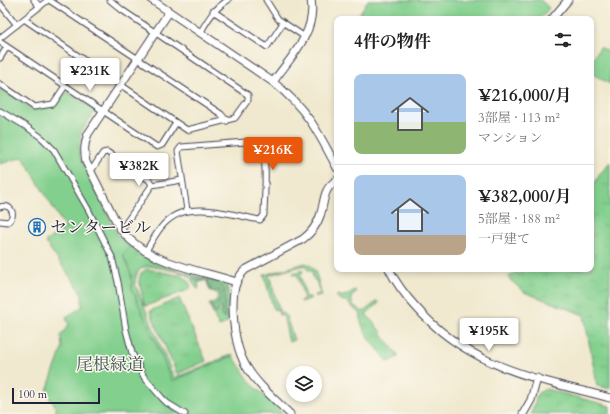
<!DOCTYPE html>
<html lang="ja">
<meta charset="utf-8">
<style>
body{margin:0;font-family:Cardo,"Noto Serif JP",serif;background:#f6f6f6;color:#222;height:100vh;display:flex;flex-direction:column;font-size:15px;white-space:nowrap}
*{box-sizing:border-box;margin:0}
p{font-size:13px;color:#767676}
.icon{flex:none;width:22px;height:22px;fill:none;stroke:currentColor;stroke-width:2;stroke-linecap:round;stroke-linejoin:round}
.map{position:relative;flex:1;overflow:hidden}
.sheet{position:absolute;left:334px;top:16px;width:260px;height:256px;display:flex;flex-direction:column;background:#fff;border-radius:8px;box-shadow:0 2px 6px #0003}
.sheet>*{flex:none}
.buttons{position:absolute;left:286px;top:366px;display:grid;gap:8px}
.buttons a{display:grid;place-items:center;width:36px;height:36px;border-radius:50%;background:#fff;box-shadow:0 2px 6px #0003;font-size:20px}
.scale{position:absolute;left:12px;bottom:10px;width:88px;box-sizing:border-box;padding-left:4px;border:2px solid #22223b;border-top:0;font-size:11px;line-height:14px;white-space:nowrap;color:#22223b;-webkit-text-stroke:3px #fbf7ec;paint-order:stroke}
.price{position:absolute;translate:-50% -34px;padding:0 9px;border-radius:4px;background:#fff;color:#222;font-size:13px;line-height:26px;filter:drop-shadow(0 1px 2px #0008)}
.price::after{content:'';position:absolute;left:50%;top:24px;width:12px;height:9px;margin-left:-6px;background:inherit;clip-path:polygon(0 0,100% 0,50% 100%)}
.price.active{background:#ea580c;color:#fff}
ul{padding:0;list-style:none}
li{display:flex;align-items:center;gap:12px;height:100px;padding:0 20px}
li+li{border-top:1px solid #e0e0e0}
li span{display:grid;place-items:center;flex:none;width:112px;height:80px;border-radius:8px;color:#555}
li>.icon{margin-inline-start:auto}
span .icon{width:48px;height:48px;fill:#fffc;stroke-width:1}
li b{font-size:17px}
h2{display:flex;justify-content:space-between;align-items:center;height:48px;padding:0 20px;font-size:17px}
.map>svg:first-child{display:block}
.grass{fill:url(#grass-tufts);stroke:#527964}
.forest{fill:url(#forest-crowns);stroke:#466a5a}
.park{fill:#83d08e;stroke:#527964}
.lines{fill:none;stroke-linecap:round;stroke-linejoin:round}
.street-casing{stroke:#414051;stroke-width:7}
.secondary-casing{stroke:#414051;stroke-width:9}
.street{stroke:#fff;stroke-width:5}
.secondary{stroke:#fff;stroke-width:7}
.labels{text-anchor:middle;stroke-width:3;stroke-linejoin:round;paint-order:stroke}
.poi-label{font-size:17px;fill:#22223b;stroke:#fbf7ec;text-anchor:start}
.park-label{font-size:17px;fill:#3f5654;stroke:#fbf7ec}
</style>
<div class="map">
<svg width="610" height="414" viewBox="0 0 610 414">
<defs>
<pattern id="grass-tufts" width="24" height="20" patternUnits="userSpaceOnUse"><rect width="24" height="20" fill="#83d08e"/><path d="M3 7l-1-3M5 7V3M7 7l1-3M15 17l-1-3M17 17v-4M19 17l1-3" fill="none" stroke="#71b27b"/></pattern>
<pattern id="forest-crowns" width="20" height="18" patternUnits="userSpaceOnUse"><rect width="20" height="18" fill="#6ab279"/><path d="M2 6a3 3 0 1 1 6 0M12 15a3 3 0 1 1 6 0" fill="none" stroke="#579064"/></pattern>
</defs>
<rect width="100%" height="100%" fill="#fbf7ec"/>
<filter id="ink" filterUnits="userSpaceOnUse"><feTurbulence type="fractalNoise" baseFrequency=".025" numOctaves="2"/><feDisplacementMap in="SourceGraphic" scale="8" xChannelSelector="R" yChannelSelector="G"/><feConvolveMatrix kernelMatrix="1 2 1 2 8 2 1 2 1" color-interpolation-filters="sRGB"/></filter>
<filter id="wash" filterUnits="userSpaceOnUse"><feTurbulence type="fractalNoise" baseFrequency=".012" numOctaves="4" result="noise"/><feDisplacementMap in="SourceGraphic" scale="16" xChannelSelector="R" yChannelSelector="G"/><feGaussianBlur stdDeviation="0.9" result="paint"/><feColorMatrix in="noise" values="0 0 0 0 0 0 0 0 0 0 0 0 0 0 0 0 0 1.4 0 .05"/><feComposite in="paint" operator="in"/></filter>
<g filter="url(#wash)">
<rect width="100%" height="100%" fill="#f0e9cf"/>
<path class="grass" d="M610,162V389L597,386L584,315L524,292L508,278L520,269H591V190L600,174Z
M130,246C154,268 189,273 220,281L226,285L228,290L229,321L219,327L209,304L216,301L218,295L215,292L210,291L206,280L198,283L199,288L197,289L190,277L186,274C179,272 172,270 165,269C149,265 136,263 135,284L174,378L233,354V356L172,382L132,289L131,274L123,255Z
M305,263C318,266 318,284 322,296L316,297L315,295L320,294L316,280H314L311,270H308L305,265L269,275L280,313L283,312L286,316L294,340L289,342L283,315H279L277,309L274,310L264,275Z
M147,269L182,276L188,280L191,287L188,290L146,306L144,304L139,280L141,273Z
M302,270L303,272L300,274L306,297H310V299L301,302V300L304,299L297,274L294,275L293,273Z
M355,290L356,292L351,298L353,305L363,312L378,301L379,303L366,314L383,334L382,335L398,355V357L388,362C380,350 358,330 361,315L346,301L340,300L336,296L337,295C346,298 348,293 355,290Z
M179,298L206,361L177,374L150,311Z
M546,389L610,406V414H531L538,393Z"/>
<path class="forest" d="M192,277H194L214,281L221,285L225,290V319L221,316L222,309L221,307L218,310V313H214L211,305L219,302L220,297L219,290L216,292L211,291L207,280L197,282Z"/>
<path class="park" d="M368,0H541L549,8L540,19H356Z
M600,47L610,53V84L591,73V62Z
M0,87L33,110L53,106L63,94L68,92L93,109L94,114C82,127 77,139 80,157L118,236L130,246L123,255L131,274L132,289L172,381L233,356L251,383L283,414H56V407L46,393L62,349L61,335L69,325L66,317L82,307V296L79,289L45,242L65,228L23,157L0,164Z"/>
</g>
<g filter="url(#ink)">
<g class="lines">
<g class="street-casing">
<path id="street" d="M34,0L40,7
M49,0L221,114L227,121
M266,0L278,19L305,37
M0,4L17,25
M213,11L267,47L283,23
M24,19L187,130L235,118L248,100V95L122,10L110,0
M200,33C209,18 213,10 228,0
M0,38L48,0
M0,42L157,147L162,145L176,123
M0,58L7,47
M0,84L34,107L53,104L65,86
M0,111L27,127L42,138L54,150L88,209L112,257L118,282L126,330L132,353L144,377L162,398L167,403L185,414
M91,171L103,153L107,152L149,180L152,185
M0,207C11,203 17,215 8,222L0,221
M121,230L152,185L182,180
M145,252C152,242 157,230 166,222C189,199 232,215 260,220L264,215C264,201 268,162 262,152C258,146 253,143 246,142L181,147L178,151L187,210"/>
</g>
<g class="secondary-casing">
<path id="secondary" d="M152,0L273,82C306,108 318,131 337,168
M169,12L88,134C84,144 84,151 86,162L119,227C144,263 196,269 236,282
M552,19L568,0
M273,82C290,58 317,32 311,0
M389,269C396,283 405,295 415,306C469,368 535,378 610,398
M290,414C251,377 234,364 233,307C233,292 234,281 245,270L303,239C311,233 317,225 320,216C325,202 322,189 337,180
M523,414L531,400L537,378"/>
</g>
<use href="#street" class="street"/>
<use href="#secondary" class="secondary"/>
</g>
</g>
<defs>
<g id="building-ring" transform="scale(0.9)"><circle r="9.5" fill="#fbf7ec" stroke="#1f6fb2" stroke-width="1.5"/><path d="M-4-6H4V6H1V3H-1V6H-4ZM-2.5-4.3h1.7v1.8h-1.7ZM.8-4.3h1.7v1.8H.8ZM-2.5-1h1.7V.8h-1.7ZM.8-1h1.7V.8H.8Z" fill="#1f6fb2"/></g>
</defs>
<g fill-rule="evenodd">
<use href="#building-ring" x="37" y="227"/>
</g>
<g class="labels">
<g class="poi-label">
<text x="50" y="233">センタービル</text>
</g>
<g class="park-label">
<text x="110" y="370">尾根緑道</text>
</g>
</g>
</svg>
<div class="buttons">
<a><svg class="icon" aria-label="layers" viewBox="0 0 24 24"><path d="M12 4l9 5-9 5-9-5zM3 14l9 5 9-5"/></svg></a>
</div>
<div class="scale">100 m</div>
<b class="price" style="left:90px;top:92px">¥231K</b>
<b class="price active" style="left:273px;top:171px">¥216K</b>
<b class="price" style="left:139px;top:187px">¥382K</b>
<b class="price" style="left:489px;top:352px">¥195K</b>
<section class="sheet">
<h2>4件の物件<svg class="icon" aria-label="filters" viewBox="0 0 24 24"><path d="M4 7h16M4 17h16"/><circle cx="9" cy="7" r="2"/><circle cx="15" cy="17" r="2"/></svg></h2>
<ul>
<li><span style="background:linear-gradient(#a9c7e8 60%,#8fb573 0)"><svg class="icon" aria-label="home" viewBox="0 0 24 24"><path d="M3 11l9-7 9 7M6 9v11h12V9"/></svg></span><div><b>¥216,000/月</b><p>3部屋 · 113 m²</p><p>マンション</p></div></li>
<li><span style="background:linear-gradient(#a9c7e8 75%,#b9a48a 0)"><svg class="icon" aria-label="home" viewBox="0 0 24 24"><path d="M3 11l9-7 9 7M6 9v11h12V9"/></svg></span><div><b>¥382,000/月</b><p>5部屋 · 188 m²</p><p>一戸建て</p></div></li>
</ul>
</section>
</div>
